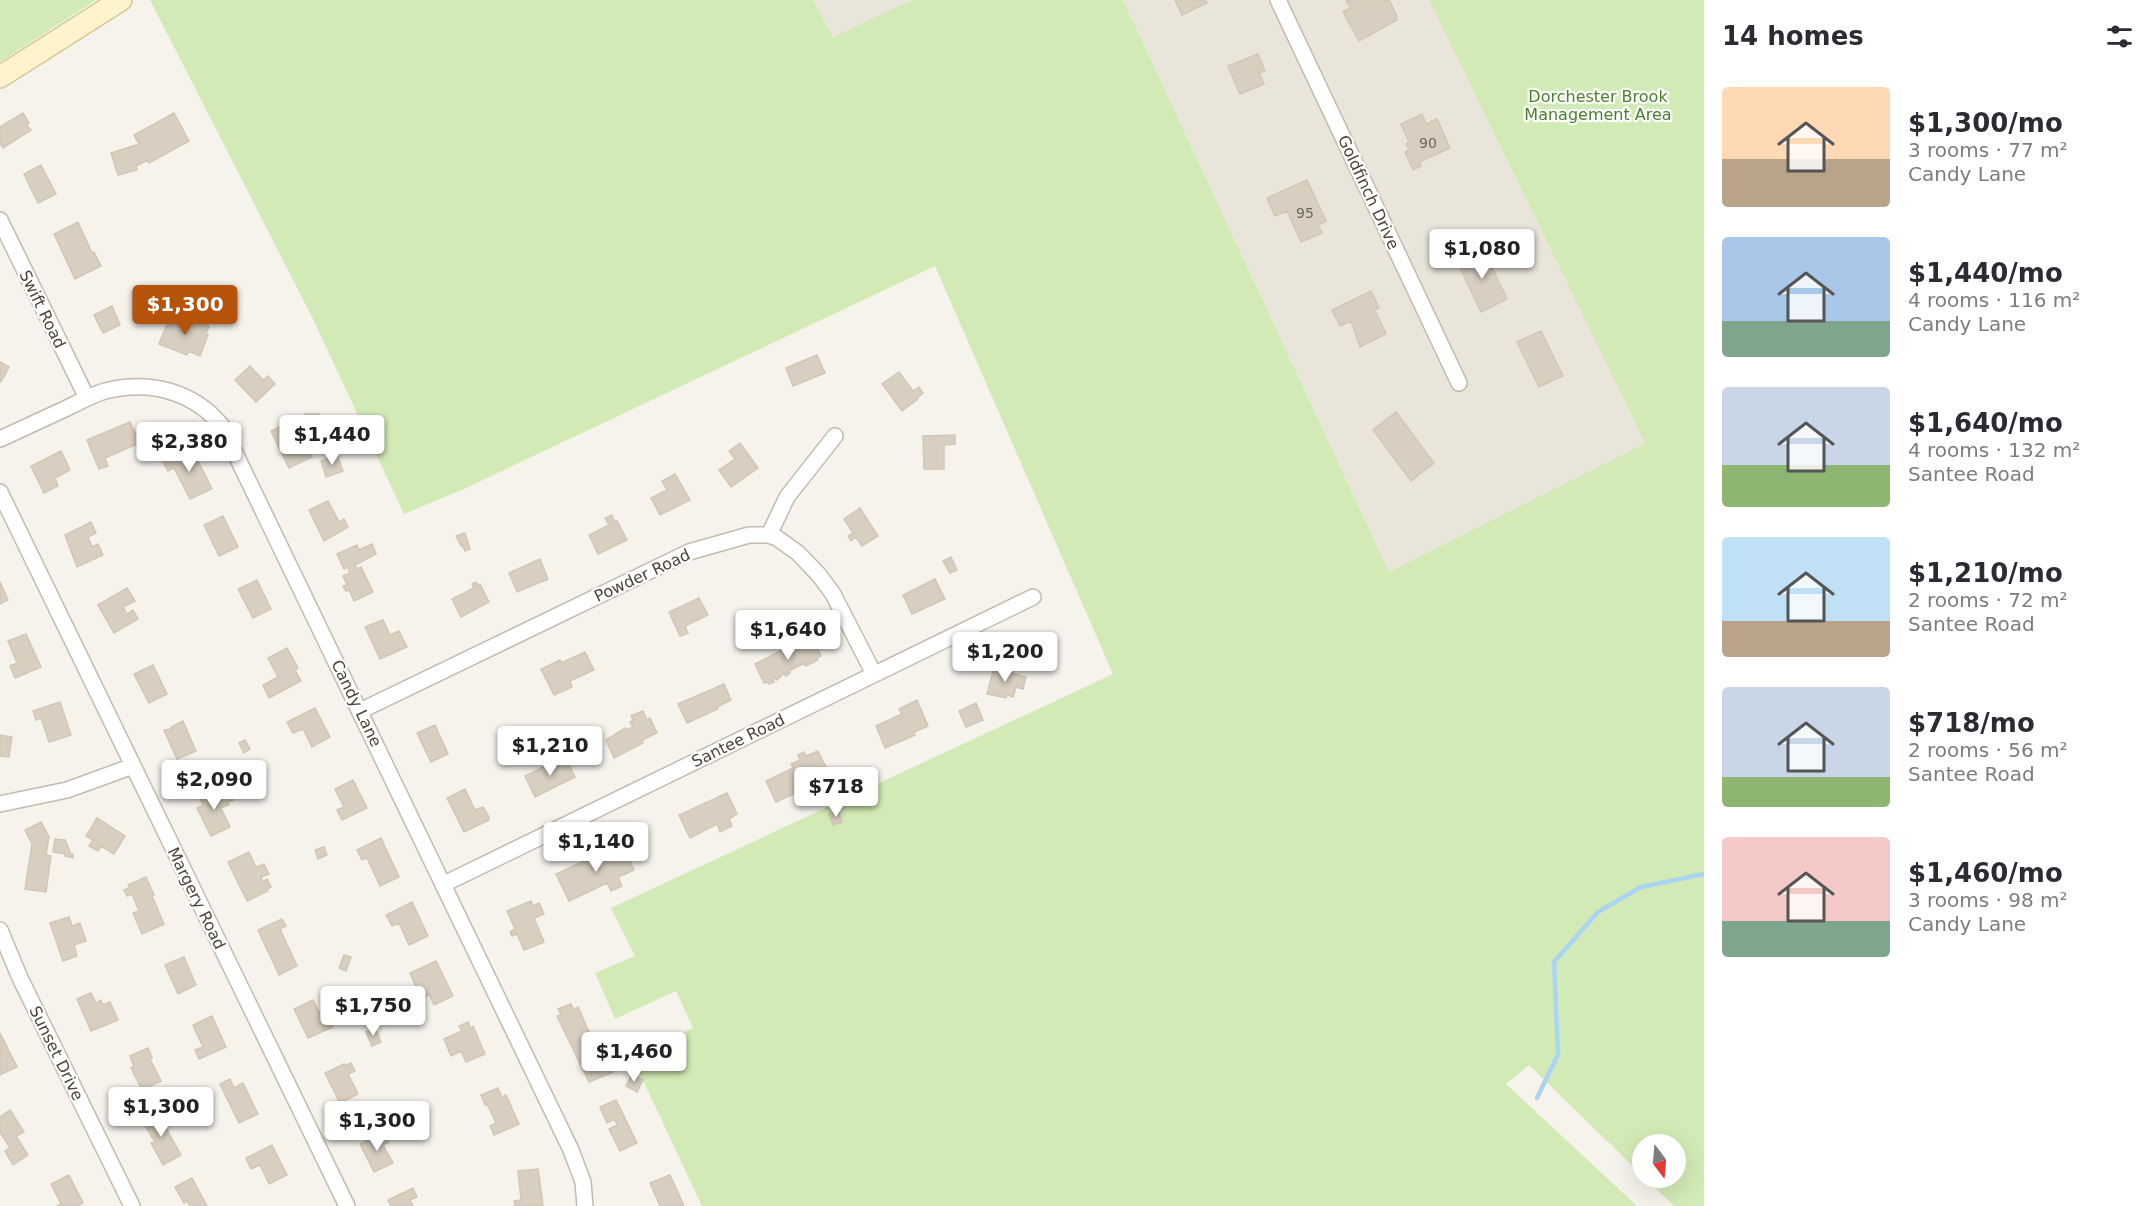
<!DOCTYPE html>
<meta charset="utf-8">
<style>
body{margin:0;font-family:"DejaVu Sans",sans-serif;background:#f2f2f3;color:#2b2b33;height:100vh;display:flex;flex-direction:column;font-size:22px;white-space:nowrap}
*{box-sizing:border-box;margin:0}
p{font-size:20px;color:#7c7c81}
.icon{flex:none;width:33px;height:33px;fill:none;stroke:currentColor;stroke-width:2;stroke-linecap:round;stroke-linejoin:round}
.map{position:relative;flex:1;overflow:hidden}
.drawer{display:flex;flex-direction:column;background:#fff;width:450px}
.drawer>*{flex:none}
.needle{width:39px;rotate:164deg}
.tools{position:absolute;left:1632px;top:1134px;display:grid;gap:12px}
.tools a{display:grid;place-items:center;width:54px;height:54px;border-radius:50%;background:#fff;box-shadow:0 6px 24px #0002;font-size:30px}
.price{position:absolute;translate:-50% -51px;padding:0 14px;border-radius:6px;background:#fff;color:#222;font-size:20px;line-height:39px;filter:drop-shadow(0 2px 3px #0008)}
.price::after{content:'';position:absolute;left:50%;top:36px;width:18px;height:14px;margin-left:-9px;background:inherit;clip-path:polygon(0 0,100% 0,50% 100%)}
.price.selected{background:#b45309;color:#fff}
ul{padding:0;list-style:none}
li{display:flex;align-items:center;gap:18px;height:150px;padding:0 18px}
li span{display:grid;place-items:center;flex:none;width:168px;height:120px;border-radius:6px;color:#555}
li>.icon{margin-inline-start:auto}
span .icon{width:72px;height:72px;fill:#fffc;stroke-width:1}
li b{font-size:26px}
h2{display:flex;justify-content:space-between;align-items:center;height:72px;padding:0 18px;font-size:26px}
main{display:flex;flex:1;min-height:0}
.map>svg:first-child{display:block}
.residential{fill:#eae5da}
.green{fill:#d2eab5}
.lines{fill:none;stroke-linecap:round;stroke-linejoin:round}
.stream{stroke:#a9d4f2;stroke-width:4.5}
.building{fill:#d8cfc1;stroke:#d3c7b4;stroke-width:1.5}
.street-casing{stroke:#c2bbae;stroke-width:18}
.secondary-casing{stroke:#d6c79b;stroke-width:24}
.street{stroke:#fff;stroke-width:15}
.secondary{stroke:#fff3cd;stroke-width:21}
.labels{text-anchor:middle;stroke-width:4.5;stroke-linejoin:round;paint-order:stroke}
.number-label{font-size:14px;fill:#6e675b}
.park-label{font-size:16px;fill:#4a7f2a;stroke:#fff}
.street-label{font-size:16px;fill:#4b4439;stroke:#fff}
</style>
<main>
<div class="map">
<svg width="1704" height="1206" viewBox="0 0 1704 1206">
<rect width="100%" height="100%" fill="#f6f3ec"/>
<path class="residential" d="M813,0H912L833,37Z
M1123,0H1429L1645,443L1389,572Z"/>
<path class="green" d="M0,0H96L0,62Z
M150,0H813L833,37L912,0H1123L1389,572L1645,443L1429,0H1704V1206H1674L1645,1178H1676V1144H1642V1175L1529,1065L1506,1084L1637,1206H702L632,1057L693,1028L676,991L615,1019L595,973L635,956L611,908L1113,674L935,266L466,488L404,514L313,319Z"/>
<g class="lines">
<path class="stream" d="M1537,1098L1558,1054L1554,962L1598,912L1641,887L1704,874"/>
</g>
<path class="building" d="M1175,0H1205L1207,3L1182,15Z
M1346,0H1389L1397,16L1395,17L1397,20L1359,41L1343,12L1350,8Z
M1258,54L1265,71L1259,73L1264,84L1240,94L1228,66Z
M23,113L29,123L26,124L31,130L3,148L0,143V127Z
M174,113L189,141L149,163L147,160L136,166L137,170L118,175L111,153L139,144L134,135Z
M1422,114L1426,124L1437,119L1450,148L1419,162L1421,166L1413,170L1405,152L1409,150L1406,144L1409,142L1401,124Z
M41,165L56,194L38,203L24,174Z
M1307,180L1326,221L1318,225L1322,233L1301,242L1287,211L1275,216L1267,198Z
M78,222L92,253L94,252L101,266L75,279L54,234Z
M1483,249L1507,299L1481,312L1457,261Z
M1371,291L1379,308L1375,310L1386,334L1360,347L1351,321L1340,326L1332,310Z
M112,306L120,325L103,333L94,315Z
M223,309L234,314L231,322L220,317Z
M171,314L180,317L177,324L185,327L187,320L196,324L197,321L209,326L206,334L208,335L200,356L188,351L187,355L159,344Z
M1541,331L1563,376L1539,387L1517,342Z
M817,355L825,373L793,386L786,368Z
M0,362L9,367L1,382L0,381Z
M250,366L263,380L268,376L275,384L256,402L235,380Z
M899,372L913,391L919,387L923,393L917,398L918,399L902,411L882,384Z
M1396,412L1434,463L1411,481L1373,430Z
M305,414H319L318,421L305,420Z
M298,418L303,427L293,432L302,450L308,448L312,457L289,468L271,431Z
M130,422L139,443L105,458L108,466L99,469L87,440Z
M955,435V444L944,445V469H924L923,436Z
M740,443L758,468L731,487L719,470L735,459L729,451Z
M188,449L194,460L197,459L212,489L190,499L174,468L168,471L162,460L170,456L171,458Z
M61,451L70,470L55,478L58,486L44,493L31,466Z
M337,455L343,471L326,477L321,461Z
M675,474L690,500L660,515L651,498L667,490L662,481Z
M328,501L339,522L344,519L348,527L324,541L309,510Z
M860,508L878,536L862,546L856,537L851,541L848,536L853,533L844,519Z
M612,515L615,522L617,521L627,540L598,554L589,535L609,525L605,518Z
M223,516L238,547L219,556L204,525Z
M91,522L96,533L88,537L92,547L98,544L103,555L77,567L65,535Z
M465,533L470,549L465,551L463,545L461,546L456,536Z
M372,544L376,554L355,565L357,569L361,567L373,592L354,601L349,590L346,591L343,586L347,585L343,576L350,573L348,567L344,569L337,554L357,545L359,550Z
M951,557L957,570L950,573L943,561Z
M540,559L548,579L517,592L509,573Z
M935,579L945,599L912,614L903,595Z
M257,580L271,609L253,618L238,589Z
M0,582L8,600L0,604Z
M476,582L478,586L480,584L489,602L461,617L452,599L474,588L472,584Z
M127,588L135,601L123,607L127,614L133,610L138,619L114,633L98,605Z
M699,598L708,615L685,626L688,633L680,636L669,612Z
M383,620L390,635L399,631L407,647L380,659L365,627Z
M26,634L41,667L15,678L10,666L17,663L8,641Z
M811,636L821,656L817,658L818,660L806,666L804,663L789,671L790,673L786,676L784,673L777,680L776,678L773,679L774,682L769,684L767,682L764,683L755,664L782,650L783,653Z
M287,648L298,668L295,670L301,681L269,698L263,685L278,677L268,658Z
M585,652L594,670L570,681L572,687L554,695L541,669L560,660L561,663Z
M153,665L167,694L149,703L134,674Z
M994,668L1026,677L1023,689L1016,687L1013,697L1007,695L1006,698L987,694Z
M724,684L731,700L717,707L718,709L687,723L678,704Z
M917,700L928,726L914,732L915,735L885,748L876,726L902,714L899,709Z
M60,702L71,735L49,742L41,718L36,720L33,711Z
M976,703L983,720L966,727L959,711Z
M315,708L330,737L312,747L303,729L293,733L287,722Z
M643,711L647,720L650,718L657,733L642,740L643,743L614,758L606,740L625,728L626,730L633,727L630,722L633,720L631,716Z
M183,721L196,751L177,759L164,730L172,729L171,727Z
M435,725L448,754L431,762L417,733Z
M0,735L12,737L9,757L0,756Z
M245,740L250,749L244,753L239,743Z
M818,751L827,770L793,787L796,793L776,802L766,781L793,768L791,764L800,760L798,755L804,752L806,756Z
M565,756L575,777L535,797L525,776Z
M353,780L367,808L342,820L337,810L344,807L335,789Z
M214,788L218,796L229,793L233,800L227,802L229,805L221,808L230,827L211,836L197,808L203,805L199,796Z
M465,789L475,810L483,807L489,817V820L464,832L447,798Z
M727,793L737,814L729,819L732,826L720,832L717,824L690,838L679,815Z
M838,811L842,822L833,825L829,814Z
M97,818L125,836L114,854L101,846L98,851L89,846L93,840L86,836Z
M41,822L49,837L46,855L51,856L46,892L25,889L32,844L25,830Z
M381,838L399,877L380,886L367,858L362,860L357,850Z
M55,839L65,840L71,854H73V858L65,856V854L53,852Z
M623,846L634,870L618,877L622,886L611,891L607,883L569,901L556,874L595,856L596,859L602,856L599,849L606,847L608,852Z
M324,847L327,855L318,859L315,850Z
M249,852L256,867L264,864L269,874L261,877L263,882L267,879L271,887L267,889L268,891L247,901L228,862Z
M146,877L154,895L152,896L164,924L142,934L133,913L139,911L132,894L127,896L124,890L129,888L128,885Z
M531,901L533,906L539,903L544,914L534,918L544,942L524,950L517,934L512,936L510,932L515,929L507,911Z
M412,902L428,936L409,945L399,923L392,926L386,915Z
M69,917L72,926L80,923L86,941L74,945L77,956L63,961L50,923Z
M282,919L286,926L280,929L297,966L279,975L258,930Z
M344,955L351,957L346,971L339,968Z
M184,957L196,985L178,994L165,965Z
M436,961L453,996L434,1005L429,994L425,997L422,991L419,993L410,973Z
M91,993L96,1003L101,1000L103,1005L110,1002L118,1020L91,1031L77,999Z
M313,1000L323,1020L328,1018L333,1027L308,1038L294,1009Z
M571,1004L574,1010L578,1007L603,1064L608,1062L613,1072L589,1082L557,1016L561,1015L558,1009Z
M212,1016L226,1047L199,1059L195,1050L203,1047L193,1025Z
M468,1022L470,1028L473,1026L485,1054L466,1062L461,1051L451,1056L444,1039L462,1031L459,1026Z
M375,1028L381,1042L372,1046L366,1032Z
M0,1033L17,1067L0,1075Z
M148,1048L152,1058L150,1059L161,1081L142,1090L131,1068L134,1067L130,1056Z
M351,1063L355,1071L348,1074L358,1094L340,1103L325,1073L344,1064V1066Z
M632,1074L643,1080L637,1092L626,1086Z
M230,1079L234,1088L243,1083L258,1114L239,1123L220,1084Z
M498,1088L502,1097L506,1095L519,1124L494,1135L490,1126L496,1123L487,1104L485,1105L481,1095Z
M616,1100L637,1143L620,1151L609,1129L617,1125L615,1119L607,1123L600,1107Z
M10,1110L24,1132L16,1136L28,1155L13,1165L5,1151L10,1148L0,1132V1117Z
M156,1110L181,1155L163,1165L151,1143L155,1142L141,1119Z
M384,1132L389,1142L383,1145L393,1163L374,1172L360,1144Z
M272,1145L287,1175L269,1184L260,1165L251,1169L246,1158Z
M538,1169L543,1205L515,1206L514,1201L521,1200L518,1171Z
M69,1175L83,1203L78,1206H57L61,1204L51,1184Z
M670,1175L684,1206H660L650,1183Z
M192,1178L207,1206H190L187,1201L184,1203L175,1187Z
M413,1188L417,1197L410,1200L413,1206H391L388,1200Z"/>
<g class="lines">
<g class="street-casing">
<path id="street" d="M1278,0L1459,383
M0,220L87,398
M0,439C22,429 45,418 67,408C79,402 92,395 105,391C150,380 193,391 222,426L571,1150L583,1182L585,1206
M0,492L347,1206
M769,535L787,497L835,436
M360,711L689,552L749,535H769L777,538L798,553L819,575L833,594L874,674
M0,804L67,790L133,766
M444,884L1033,597
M0,930L20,978L132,1206"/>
</g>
<g class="secondary-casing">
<path id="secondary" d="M0,77L121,0"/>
</g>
<use href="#street" class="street"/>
<use href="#secondary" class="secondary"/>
</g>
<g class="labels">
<g class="number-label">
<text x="1428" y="148">90</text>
<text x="1305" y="218">95</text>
</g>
<g class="park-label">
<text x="1598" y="102">Dorchester Brook<tspan x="1598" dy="18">Management Area</tspan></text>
</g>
<g class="street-label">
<text transform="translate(1369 192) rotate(65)" y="6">Goldfinch Drive</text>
<text transform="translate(43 309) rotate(64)" y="6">Swift Road</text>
<text transform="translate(642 575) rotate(-25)" y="6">Powder Road</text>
<text transform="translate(357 703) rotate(64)" y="6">Candy Lane</text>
<text transform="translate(738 740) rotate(-26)" y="6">Santee Road</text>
<text transform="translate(197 898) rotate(64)" y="6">Margery Road</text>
<text transform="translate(57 1053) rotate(64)" y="6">Sunset Drive</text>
</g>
</g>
</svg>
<div class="tools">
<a><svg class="needle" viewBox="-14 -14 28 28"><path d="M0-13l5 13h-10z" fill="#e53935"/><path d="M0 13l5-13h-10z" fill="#7c7c81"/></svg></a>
</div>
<b class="price" style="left:1482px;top:280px">$1,080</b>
<b class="price selected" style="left:185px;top:336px">$1,300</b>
<b class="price" style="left:332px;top:466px">$1,440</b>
<b class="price" style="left:189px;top:473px">$2,380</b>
<b class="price" style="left:788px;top:661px">$1,640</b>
<b class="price" style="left:1005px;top:683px">$1,200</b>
<b class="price" style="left:550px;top:777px">$1,210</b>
<b class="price" style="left:214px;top:811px">$2,090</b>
<b class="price" style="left:836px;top:818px">$718</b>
<b class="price" style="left:596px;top:873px">$1,140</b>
<b class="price" style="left:373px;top:1037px">$1,750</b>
<b class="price" style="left:634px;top:1083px">$1,460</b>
<b class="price" style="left:161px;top:1138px">$1,300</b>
<b class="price" style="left:377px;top:1152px">$1,300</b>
</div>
<section class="drawer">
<h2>14 homes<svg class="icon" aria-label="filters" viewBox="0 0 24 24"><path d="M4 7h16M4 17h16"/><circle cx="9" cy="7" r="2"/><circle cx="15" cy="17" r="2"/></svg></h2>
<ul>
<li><span style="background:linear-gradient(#ffd9b3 60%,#b9a48a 0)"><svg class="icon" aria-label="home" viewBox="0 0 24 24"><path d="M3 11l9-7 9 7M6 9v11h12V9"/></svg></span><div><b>$1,300/mo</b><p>3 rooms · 77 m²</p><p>Candy Lane</p></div></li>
<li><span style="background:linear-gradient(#a9c7e8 70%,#7fa58c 0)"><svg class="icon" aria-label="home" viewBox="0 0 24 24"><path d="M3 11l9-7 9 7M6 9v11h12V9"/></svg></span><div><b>$1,440/mo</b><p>4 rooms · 116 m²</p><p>Candy Lane</p></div></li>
<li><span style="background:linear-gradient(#c9d6e8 65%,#8fb573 0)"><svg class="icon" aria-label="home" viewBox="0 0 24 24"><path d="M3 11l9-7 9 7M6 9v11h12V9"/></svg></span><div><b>$1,640/mo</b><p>4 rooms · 132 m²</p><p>Santee Road</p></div></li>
<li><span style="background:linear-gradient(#bfe0f5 70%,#b9a48a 0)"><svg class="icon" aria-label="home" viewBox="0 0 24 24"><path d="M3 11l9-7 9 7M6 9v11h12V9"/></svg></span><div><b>$1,210/mo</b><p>2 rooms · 72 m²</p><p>Santee Road</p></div></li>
<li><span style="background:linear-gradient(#c9d6e8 75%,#8fb573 0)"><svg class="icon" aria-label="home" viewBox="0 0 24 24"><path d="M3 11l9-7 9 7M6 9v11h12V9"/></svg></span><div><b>$718/mo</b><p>2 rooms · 56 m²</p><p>Santee Road</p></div></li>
<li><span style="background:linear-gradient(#f6c9c9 70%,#7fa58c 0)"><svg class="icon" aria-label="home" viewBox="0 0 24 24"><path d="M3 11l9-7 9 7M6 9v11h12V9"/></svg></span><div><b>$1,460/mo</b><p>3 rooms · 98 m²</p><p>Candy Lane</p></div></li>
</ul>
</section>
</main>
